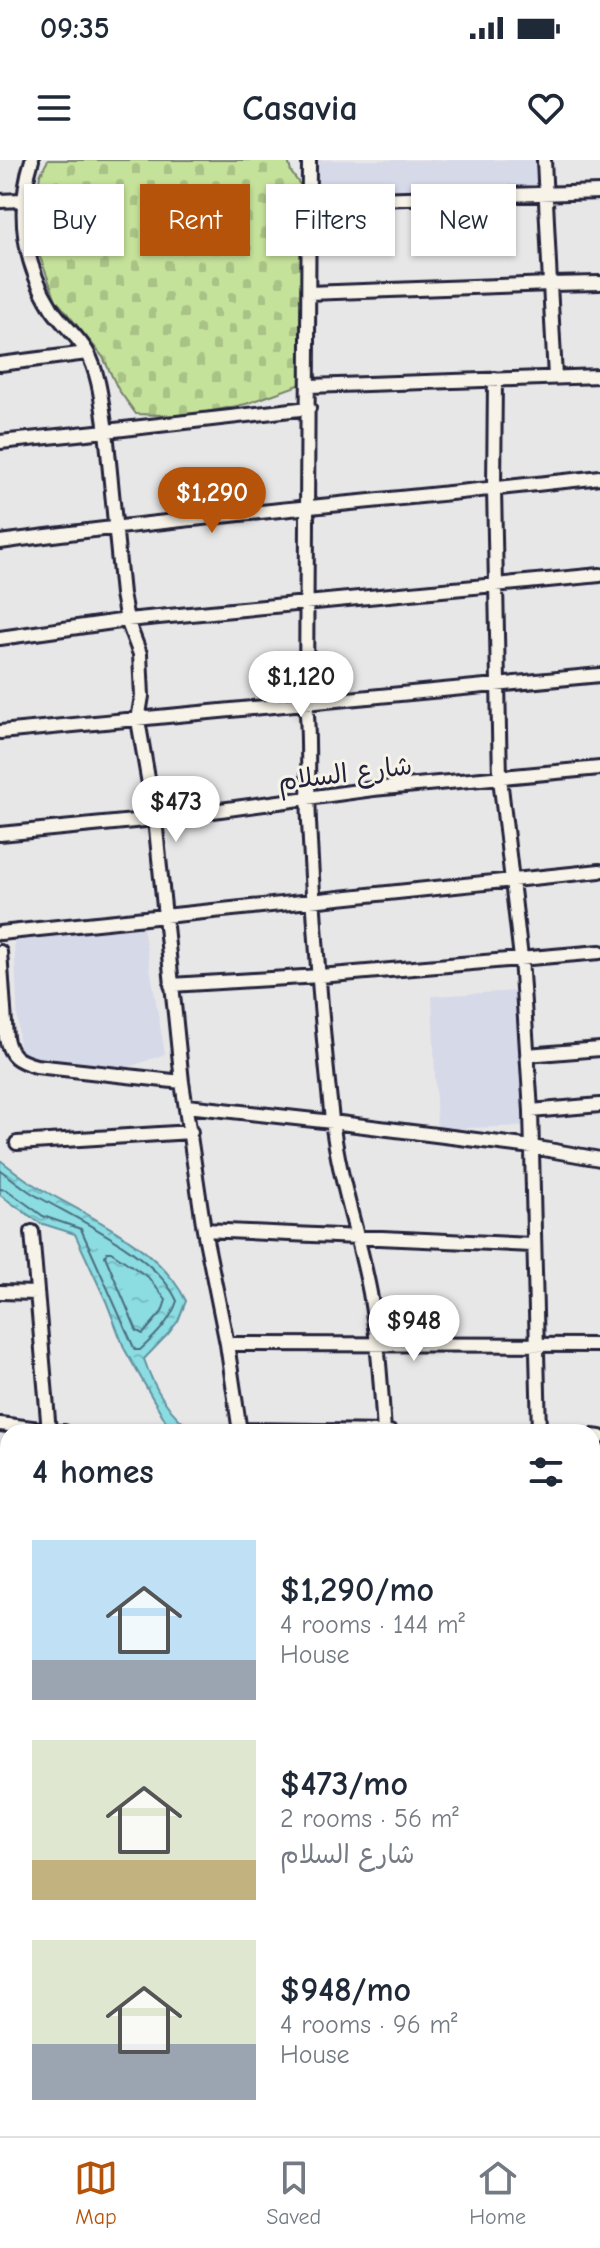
<!DOCTYPE html>
<meta charset="utf-8">
<style>
body{margin:0;font-family:"Comic Neue","Playpen Sans Arabic",sans-serif;background:#f6f6f7;color:#1f2937;height:100vh;display:flex;flex-direction:column;font-size:30px;white-space:nowrap}
*{box-sizing:border-box;margin:0}
p{font-size:26px;color:#747a83}
.icon{flex:none;width:44px;height:44px;fill:none;stroke:currentColor;stroke-width:2;stroke-linecap:round;stroke-linejoin:round}
.map{position:relative;flex:1;overflow:hidden}
.details{position:absolute;left:0px;top:1264px;width:600px;height:712px;display:flex;flex-direction:column;background:#fff;border-radius:24px 24px 0 0;box-shadow:0 2px 6px #0004}
.details>*{flex:none}
.guide{position:absolute;left:24px;top:24px;width:552px;height:72px;display:flex;gap:16px}
.price{position:absolute;translate:-50% -68px;padding:0 18px;border-radius:28px;background:#fff;color:#222;font-size:26px;line-height:52px;filter:drop-shadow(0 2px 4px #0008)}
.price::after{content:'';position:absolute;left:50%;top:48px;width:24px;height:18px;margin-left:-12px;background:inherit;clip-path:polygon(0 0,100% 0,50% 100%)}
.price.selected{background:#b45309;color:#fff}
ul{padding:0;list-style:none}
li{display:flex;align-items:center;gap:24px;height:200px;padding:0 32px}
li span{display:grid;place-items:center;flex:none;width:224px;height:160px;border-radius:0px;color:#555}
li>.icon{margin-inline-start:auto}
span .icon{width:96px;height:96px;fill:#fffc;stroke-width:1}
li b{font-size:34px}
h2{display:flex;justify-content:space-between;align-items:center;height:96px;padding:0 32px;font-size:34px}
.pill{padding:0 28px;border-radius:0px;background:#fff;box-shadow:0 2px 6px #0004;font-size:28px;line-height:72px}
.pill.selected{background:#b45309;color:#fff}
.status{display:flex;justify-content:space-between;align-items:center;height:56px;padding:0 40px;background:#fff;direction:ltr}
.status svg{height:22px;fill:currentColor}
header{display:flex;justify-content:space-between;align-items:center;height:104px;padding:0 32px;background:#fff;font-size:36px;font-weight:600}
.menu{display:flex;justify-content:space-around;align-items:center;height:112px;border-top:2px solid #e0e1e3;background:#fff;font-size:22px;color:#747a83}
.menu a{display:grid;justify-items:center;gap:4px}
.menu .selected{color:#b45309}
.map>svg:first-child{display:block}
.built{fill:#d6d9e8}
.cemetery{fill:url(#cemetery-stones);stroke:#74826a;stroke-width:2}
.water{fill:url(#water-ripples);stroke:#61929f;stroke-width:2}
.lines{fill:none;stroke-linecap:round;stroke-linejoin:round}
.shore{stroke:#4c6d7e;stroke-width:2}
.minor-casing{stroke:#22223b;stroke-width:18}
.minor{stroke:#f7f3e8;stroke-width:12}
.labels{text-anchor:middle;stroke-width:6;stroke-linejoin:round;paint-order:stroke}
.street-label{font-size:26px;fill:#22223b;stroke:#f7f3e8}
</style>
<div class="status"><b>09:35</b><svg viewBox="0 0 49 12"><path d="M0 12V9h3v3zM5 12V6h3v6zM10 12V3h3v9zM15 12V0h3v12zM26 1h20v11H26zM47 4h2v5h-2z"/></svg></div>
<header><svg class="icon" aria-label="menu" viewBox="0 0 24 24"><path d="M4 6h16M4 12h16M4 18h16"/></svg>Casavia<svg class="icon" aria-label="heart" viewBox="0 0 24 24"><path d="M12 20l-8-8c-3-5 5-10 8-4 3-6 11-1 8 4z"/></svg></header>
<div class="map">
<svg width="600" height="1976" viewBox="0 0 600 1976">
<defs>
<pattern id="cemetery-stones" width="16" height="16" patternUnits="userSpaceOnUse" patternTransform="scale(2)"><rect width="16" height="16" fill="#c5e29a"/><path d="M2 7V4a2 2 0 0 1 4 0v3zM10 15v-3a2 2 0 0 1 4 0v3z" fill="#a9c286"/></pattern>
<pattern id="water-ripples" width="26" height="14" patternUnits="userSpaceOnUse" patternTransform="scale(2)"><rect width="26" height="14" fill="#8bdde2"/><path d="M2 4q2-2 4 0t4 0M15 11q2-2 4 0t4 0" fill="none" stroke="#78bdc3"/></pattern>
</defs>
<rect width="100%" height="100%" fill="#e8e7e8"/>
<filter id="ink" filterUnits="userSpaceOnUse"><feTurbulence type="fractalNoise" baseFrequency=".0125" numOctaves="2"/><feDisplacementMap in="SourceGraphic" scale="16" xChannelSelector="R" yChannelSelector="G"/><feConvolveMatrix kernelMatrix="1 2 1 2 8 2 1 2 1" color-interpolation-filters="sRGB"/></filter>
<g filter="url(#ink)">
<path class="built" d="M313,0H541L542,31L314,38Z
M143,767L165,894L129,907L98,906L29,897L19,889L14,779Z
M515,831L525,966L437,969L432,836Z"/>
<path class="cemetery" d="M48,0H288L291,12L303,29L306,214L299,225L246,244L188,256L136,254L118,229L103,197L56,140L40,97L32,57L40,15Z"/>
<path class="water" d="M0,1000C12,1009 23,1018 36,1026C87,1056 159,1085 186,1141L178,1161L168,1174L144,1199C153,1226 170,1257 196,1272H172L125,1190L106,1141L75,1074L40,1063L0,1035Z
M592,1315L600,1317V1379L592,1360Z"/>
<g class="lines">
<path class="shore" d="M0,1010C10,1017 20,1025 30,1032C73,1058 156,1093 177,1141C170,1162 156,1175 140,1190H135L81,1069L43,1056L7,1030L0,1029
M107,1092H111L148,1117L166,1140L162,1152L143,1174L137,1171L105,1096Z"/>
<g class="minor-casing">
<path id="minor" d="M309,0L306,541C310,582 307,622 309,662C314,762 321,861 332,960C339,1019 359,1075 370,1133C378,1179 381,1225 384,1272
M544,0L550,124L600,123
M0,41L21,40
M310,41L600,32
M309,133L550,124L555,217
M0,204L87,193
M495,219L494,329L500,618L521,798L531,951L539,1272
M309,226L600,216
M0,282L106,271C102,246 100,215 87,192C78,176 62,164 52,149C23,103 16,51 32,0
M0,382C199,355 400,340 600,317
M0,478L127,460L600,415
M0,572L600,515
M0,674L155,659L373,629L600,608
M0,773L600,711
M0,792L6,878C10,897 18,901 36,906L182,922
M171,825L320,816L600,792
M527,895L600,889
M187,946L332,962L532,987L600,999
M531,951L600,945
M17,983L191,972
M204,1070L533,1085
M32,1072L49,1272
M0,1132L37,1133
M227,1184L600,1185
M0,1264L64,1272
M239,1270L390,1272
M240,1272L227,1184L204,1070L182,922L155,659L138,560L142,536L140,494L127,460L122,434L106,271L309,248
M592,1276L600,1277
M0,1404L8,1409
M592,1494L600,1493
M0,1510H8
M592,1610H600
M0,1621H8
M0,1730H8
M592,1743L600,1741
M0,1840L8,1839
M592,1842L600,1847
M0,1922H8
M592,1934H600
M118,1968L119,1976
M237,1968L238,1976
M332,1968L333,1976
M511,1968L513,1976"/>
</g>
<use href="#minor" class="minor"/>
</g>
</g>
<g class="labels">
<g class="street-label">
<text transform="translate(345 613) rotate(-7)" y="9">شارع السلام</text>
</g>
</g>
</svg>
<b class="price selected" style="left:212px;top:375px">$1,290</b>
<b class="price" style="left:301px;top:559px">$1,120</b>
<b class="price" style="left:176px;top:684px">$473</b>
<b class="price" style="left:414px;top:1203px">$948</b>
<div class="guide">
<a class="pill">Buy</a>
<a class="pill selected">Rent</a>
<a class="pill">Filters</a>
<a class="pill">New</a>
</div>
<section class="details">
<h2>4 homes<svg class="icon" aria-label="filters" viewBox="0 0 24 24"><path d="M4 7h16M4 17h16"/><circle cx="9" cy="7" r="2"/><circle cx="15" cy="17" r="2"/></svg></h2>
<ul>
<li><span style="background:linear-gradient(#bfe0f5 75%,#9aa5b1 0)"><svg class="icon" aria-label="home" viewBox="0 0 24 24"><path d="M3 11l9-7 9 7M6 9v11h12V9"/></svg></span><div><b>$1,290/mo</b><p>4 rooms · 144 m²</p><p>House</p></div></li>
<li><span style="background:linear-gradient(#dfe7d0 75%,#c2b280 0)"><svg class="icon" aria-label="home" viewBox="0 0 24 24"><path d="M3 11l9-7 9 7M6 9v11h12V9"/></svg></span><div><b>$473/mo</b><p>2 rooms · 56 m²</p><p>شارع السلام</p></div></li>
<li><span style="background:linear-gradient(#dfe7d0 65%,#9aa5b1 0)"><svg class="icon" aria-label="home" viewBox="0 0 24 24"><path d="M3 11l9-7 9 7M6 9v11h12V9"/></svg></span><div><b>$948/mo</b><p>4 rooms · 96 m²</p><p>House</p></div></li>
</ul>
</section>
</div>
<nav class="menu">
<a class="selected"><svg class="icon" aria-label="map" viewBox="0 0 24 24"><path d="M3 6l6-2 6 2 6-2v14l-6 2-6-2-6 2zM9 4v14M15 6v14"/></svg>Map</a>
<a><svg class="icon" aria-label="saved" viewBox="0 0 24 24"><path d="M7 4h10v16l-5-4-5 4z"/></svg>Saved</a>
<a><svg class="icon" aria-label="home" viewBox="0 0 24 24"><path d="M3 11l9-7 9 7M6 9v11h12V9"/></svg>Home</a>
</nav>
